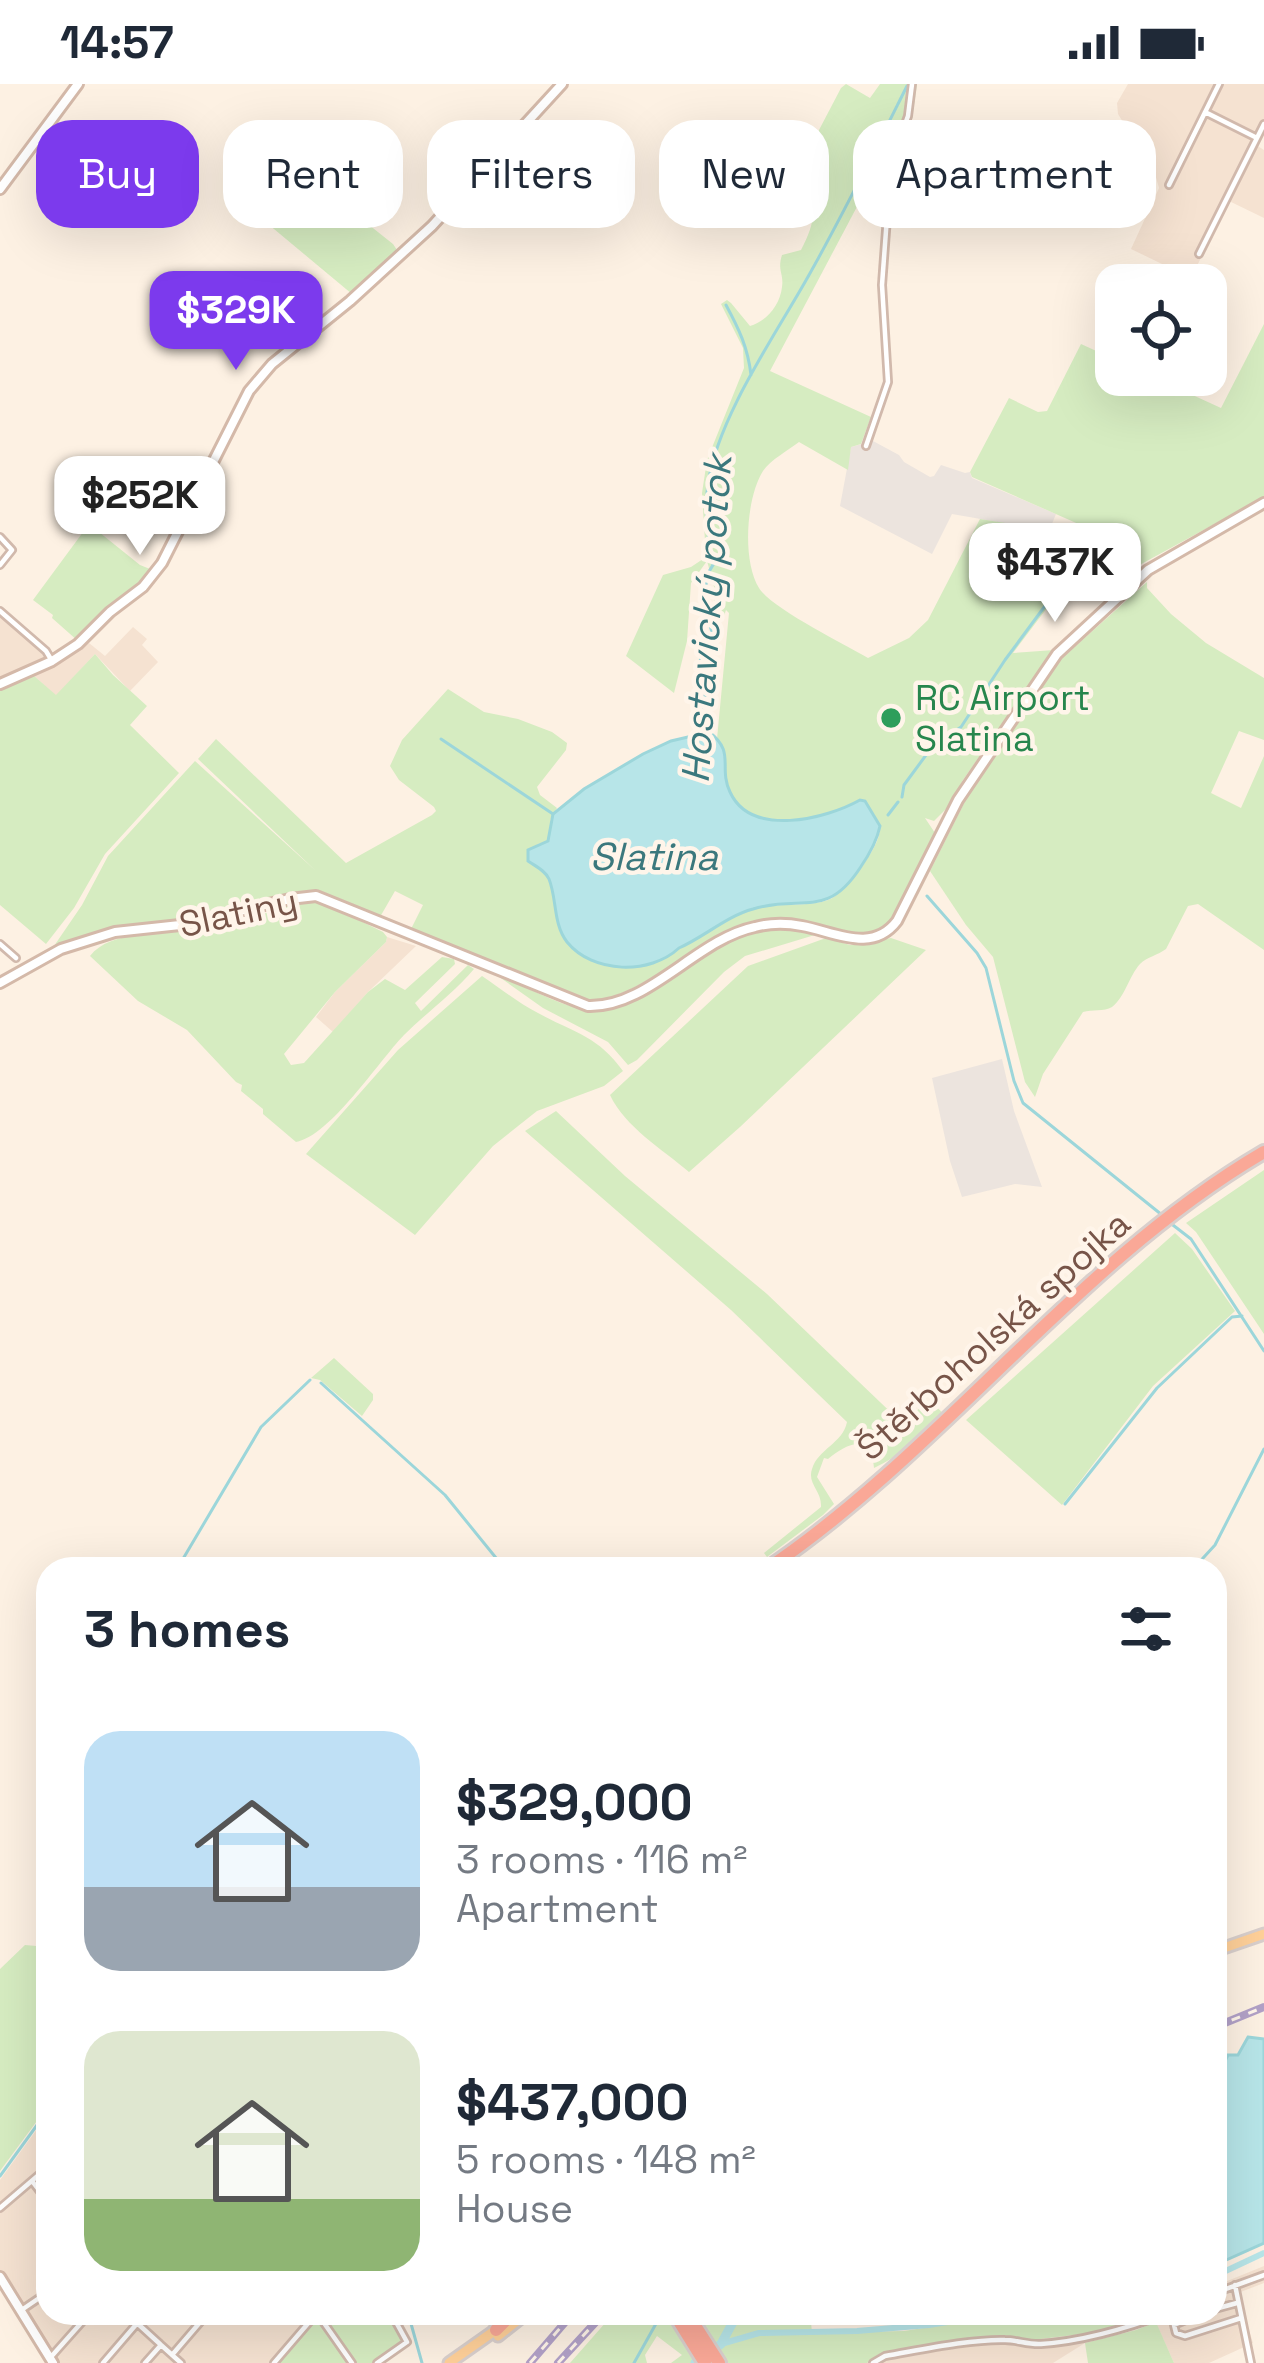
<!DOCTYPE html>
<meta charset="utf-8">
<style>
body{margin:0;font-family:"Space Grotesk",sans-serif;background:#f6f6f7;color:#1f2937;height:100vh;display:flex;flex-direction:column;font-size:45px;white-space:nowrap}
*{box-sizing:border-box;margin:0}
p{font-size:39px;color:#747a83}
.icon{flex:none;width:66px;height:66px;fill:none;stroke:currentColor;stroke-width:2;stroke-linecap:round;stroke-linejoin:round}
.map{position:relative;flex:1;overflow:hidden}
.details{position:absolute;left:36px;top:1473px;width:1191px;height:768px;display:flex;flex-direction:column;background:#fff;border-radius:36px;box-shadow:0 12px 48px #0002}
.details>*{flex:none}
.hud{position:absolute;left:36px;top:36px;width:1194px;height:108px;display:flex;gap:24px}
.buttons{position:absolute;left:1095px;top:180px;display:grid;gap:24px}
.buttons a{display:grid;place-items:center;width:132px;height:132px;border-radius:24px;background:#fff;box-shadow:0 12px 48px #0002;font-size:60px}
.price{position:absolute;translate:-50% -102px;padding:0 27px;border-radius:24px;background:#fff;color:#222;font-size:39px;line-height:78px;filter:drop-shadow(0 3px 6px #0008)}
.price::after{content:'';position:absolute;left:50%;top:72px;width:36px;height:27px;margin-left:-18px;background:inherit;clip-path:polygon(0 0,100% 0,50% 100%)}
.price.on{background:#7c3aed;color:#fff}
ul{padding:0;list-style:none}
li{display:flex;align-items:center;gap:36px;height:300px;padding:0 48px}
li span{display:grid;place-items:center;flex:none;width:336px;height:240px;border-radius:36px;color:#555}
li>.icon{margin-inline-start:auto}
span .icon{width:144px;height:144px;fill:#fffc;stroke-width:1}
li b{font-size:51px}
h2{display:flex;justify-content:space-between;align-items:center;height:144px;padding:0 48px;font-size:51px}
.pill{padding:0 42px;border-radius:36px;background:#fff;box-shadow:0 12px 48px #0002;font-size:42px;line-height:108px}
.pill.on{background:#7c3aed;color:#fff}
.status{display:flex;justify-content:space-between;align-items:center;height:84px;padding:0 60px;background:#fff;direction:ltr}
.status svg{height:33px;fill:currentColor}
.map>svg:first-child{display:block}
.residential{fill:#f5e2d1}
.industrial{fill:#ece4de}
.green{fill:#d6ecc1}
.water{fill:#b7e5e8;stroke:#9cd6da;stroke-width:3}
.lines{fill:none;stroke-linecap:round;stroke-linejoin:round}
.stream{stroke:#9cd6da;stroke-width:3}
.canal{stroke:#b7e5e8;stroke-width:6}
.river{stroke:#b7e5e8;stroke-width:9}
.street-casing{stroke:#d1b9ac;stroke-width:10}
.secondary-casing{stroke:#d4b9a9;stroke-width:14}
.primary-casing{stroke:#d9cfcc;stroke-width:15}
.highway-casing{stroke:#d9cfcc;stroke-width:18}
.street{stroke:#fff;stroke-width:4.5}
.secondary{stroke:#fff;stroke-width:8}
.primary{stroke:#ffd099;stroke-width:9}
.highway{stroke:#faa897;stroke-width:12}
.rail-casing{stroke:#b2a1c7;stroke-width:8}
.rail{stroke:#fff5ea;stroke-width:3;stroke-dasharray:9;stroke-linecap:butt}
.leisure-dot{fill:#2e9e5b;stroke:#fff5ea;stroke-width:4.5}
.labels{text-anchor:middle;stroke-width:9;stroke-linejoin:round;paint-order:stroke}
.leisure-label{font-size:36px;fill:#27864d;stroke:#fff5ea;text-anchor:start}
.street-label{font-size:36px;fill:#775448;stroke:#fff5ea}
.water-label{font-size:39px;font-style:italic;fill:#3b787d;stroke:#fff5ea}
</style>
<div class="status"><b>14:57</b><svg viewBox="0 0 49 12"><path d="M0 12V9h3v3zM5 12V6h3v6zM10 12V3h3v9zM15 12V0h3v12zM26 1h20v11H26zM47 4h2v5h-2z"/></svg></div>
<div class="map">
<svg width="1264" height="2279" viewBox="0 0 1264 2279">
<rect width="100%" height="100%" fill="#fdf1e3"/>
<path class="residential" d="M1128,0H1264V44L1256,61L1264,66V134L1229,117L1191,194L1131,165L1159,104L1155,90L1118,30L1117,19Z
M0,532L43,570L44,573L41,578L21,584L0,594Z
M133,543L147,555L142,561L158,578L130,607L95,570L56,612L32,590L55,580L89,559L105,572Z
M387,853L416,862L368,908L333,948L316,933L335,908L386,858Z
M48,2030V2229H388L372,2279H56L0,2188V2096Z
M1264,2182V2199L1238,2209L1253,2259L1209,2279H1174L1152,2230L1215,2229V2202Z
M1079,2251L1085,2259L1053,2279H867L887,2267L998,2254L1032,2256Z"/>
<path class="industrial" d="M873,357L899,371L904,378L930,393L934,392L941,381L965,389L970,388L972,394L1056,430L1049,447L952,430L932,470L840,422L851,363Z
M1002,975L1014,1027L1042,1103L1015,1100L962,1113L950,1077L932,994Z"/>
<path class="green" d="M846,0L870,14L880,0H917L912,35L894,89L880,88L878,83L770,287L871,333L861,360L851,363L848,386L799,358C789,366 770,376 763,387C746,414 742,477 759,504C771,524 844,560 868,574L909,554L928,536L980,435L1080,451L1110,474L1091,478L1075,487L1013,569L1054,566L963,696L950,721L934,737L925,734L935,749L893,835C868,864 837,846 806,838C790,834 775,835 759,838C697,850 653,909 590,918L410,847L423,821L395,807L380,833L341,815L315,808L295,809L189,834L108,844L54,862L82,821L108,772L195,677L316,787L198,675L216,655L346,779L432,731L436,727L434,723L399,696L390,682L402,656L448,605L484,628L518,635L552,648L567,659L566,666L537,703L540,711L557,724L551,734L548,757L538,760L532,780L540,784L549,796L566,856L572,862C613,877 640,897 679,864C702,851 727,832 753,825C777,818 805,824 828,816C844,811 875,768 879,751C882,737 872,728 865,717H860C825,735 752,754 730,709C721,690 730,672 717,655L729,529L726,526L722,538L714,521L715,506L707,477L691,499L687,557L674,609L626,572L663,491L691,483L706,473L702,409L707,376L744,284L743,264L721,220L727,216L731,219L750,242C767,237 780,221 782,203C784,189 777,187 782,171L801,166C816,137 818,122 799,94L819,46L841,4Z
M295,82L393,160L399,169L352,210L256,130L290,83Z
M1264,240V413L1134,484L1104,457L1083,442L972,393L970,388L1009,314L1038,328L1047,327L1081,260L1116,276V291H1149L1221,324Z
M89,440L140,481L150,485V490L111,521L110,526L78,557L52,534L53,531L33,516Z
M1147,498V504L1171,530L1206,559L1264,594V656L1239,647L1211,709L1241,724L1264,672V866L1198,820L1188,822L1166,865C1158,871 1147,873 1140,880C1129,892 1125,913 1112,923C1104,928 1092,925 1083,928L1043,990L1035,1013L1025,998L993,873L966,841L930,787L971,705L1059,577Z
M95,570L113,591L147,622L130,641L179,689L105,770L74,824L46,860L0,821V606L33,591L56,611Z
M305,816L322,818L383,848L387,853L386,858L335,908L284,970L291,981L304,979L368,908L385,895L405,906L442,873L454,875L455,880L415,919L421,927L468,881L474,885C453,910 427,928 404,951C378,978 330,1052 296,1058L263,1030V1025L241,1007L242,1001L236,998L187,946L138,917L90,872C111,845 161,852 191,846C229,839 269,830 305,816Z
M794,844L818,850L745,872L724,888L637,976L628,981L608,958L543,924L488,885C518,898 560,924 592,926C632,930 700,868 739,852C756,844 776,845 794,844Z
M826,854L850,861L891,854L926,866L740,1043L689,1088C662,1065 625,1043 610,1011L748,882Z
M482,892C500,904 518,919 538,929C574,949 597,951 623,987L604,1002L537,1027L493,1062L415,1151L306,1070L398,966Z
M556,1027L625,1092L767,1210L903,1340L926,1318H931L944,1330C922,1349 901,1372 874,1384C872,1348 847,1359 828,1375L824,1374L817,1393L834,1420L823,1431L767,1473L764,1469L821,1423C822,1407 807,1400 812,1385C818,1365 843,1359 847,1338L731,1226L525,1047Z
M1264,1086V1250L1196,1148L1186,1139Z
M1175,1149L1192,1165L1235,1227L1153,1302L1062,1421L966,1336Z
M334,1274L373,1310V1316L362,1332L320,1296L311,1294Z
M25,1861L48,1863V2022L0,2087V1885Z
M322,2229H388L404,2257L372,2279H356Z
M614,2229H769L775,2235L811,2238L812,2249L904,2247L956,2239L987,2229H1156L1108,2247L1032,2256L998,2254L887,2267L867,2279H671L682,2271L657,2252L645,2271L647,2279H570Z
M314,2237H318L347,2279H278Z
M1156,2238L1174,2279H1088L1085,2259L1136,2246Z"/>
<path class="water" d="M709,648C736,668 718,683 730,708C751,754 826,735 860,716L865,717L880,742C877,757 869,771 860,784C826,836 802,810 753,825C727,832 704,853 679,864C650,891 593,890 567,858C553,840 557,815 549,795C545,786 535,782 528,777V766L548,757L553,730L584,705L643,670L671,657Z
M1248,1953L1264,1955V2159L1215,2181V1982L1223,1981L1228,1971H1238Z"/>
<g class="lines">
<path class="stream" d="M726,221C739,245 748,264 751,291
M695,651L708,600L705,594L706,588L699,580L703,568H709V552L712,548L709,539L701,528L707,523C705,511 704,493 713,481C708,453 704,428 708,399C719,331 775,252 809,191C844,129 875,66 907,2
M441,655L553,730
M902,713L904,701L932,663L961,643L1005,576L1082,472
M888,731L898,718
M927,812L977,869L986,884L1014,997L1023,1019L1162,1131
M1169,1138L1191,1155L1264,1267
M321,1299L445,1411L505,1485
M1065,1420L1157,1304L1232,1233L1242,1232
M177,1485L261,1343L310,1296
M1193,1485L1215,1461L1264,1365
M0,2092L48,2026
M408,2229L422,2279
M634,2279L662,2229"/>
<path class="canal" d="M1215,2192L1264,2169
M721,2260L759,2249L857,2247L929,2241L960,2236L983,2229"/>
<path class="river" d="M695,2279L721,2260L738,2229"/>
<g class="street-casing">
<path id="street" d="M1205,28L1257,54
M1169,101L1219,0
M1199,170L1264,40
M866,362L888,298L882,201L891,79L908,32L912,0
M0,453L12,466L0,481
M0,527L46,567L52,577
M0,860L16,874
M32,2097L48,2118
M0,2124L48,2083
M1235,2201L1251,2279
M1215,2209L1264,2191
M23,2225L48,2208
M1215,2225L1237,2219
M317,2229L352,2279
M1203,2229L1174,2241L1176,2249L1185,2252L1241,2234
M137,2239L160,2260
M172,2271L208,2229
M50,2274L90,2229
M103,2279L146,2229
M145,2279L161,2261L181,2279
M274,2279L317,2229
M377,2279L407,2258L391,2229
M873,2279L885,2272C920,2266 970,2255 1005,2256C1017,2256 1029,2261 1041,2260C1085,2257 1128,2244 1168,2229"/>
</g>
<g class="secondary-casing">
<path id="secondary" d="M0,105L78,0
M0,600L52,577L78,560L110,528L143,503L162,479L249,307L272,280L350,217L432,142L562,0
M0,899L61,865L115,848L180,841L290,815L316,812L588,922C648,924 697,855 755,843C770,839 787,839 802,842C835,848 872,870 897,837L958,716L1057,570L1148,486L1264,419
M0,2193L53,2279"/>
</g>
<g class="primary-casing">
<path id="primary" d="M1215,1867L1264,1850
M498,2252L527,2229
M449,2279L500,2243"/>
</g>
<g class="highway-casing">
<path id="highway" d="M767,1485C947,1363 1076,1178 1264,1068
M674,2229L705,2279
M687,2229L719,2279
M496,2246L513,2229"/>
</g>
<use href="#street" class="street"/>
<use href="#secondary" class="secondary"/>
<use href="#primary" class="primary"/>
<use href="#highway" class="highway"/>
<g class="rail-casing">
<path id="rail" d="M1215,1943L1264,1923
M530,2279L573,2229
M558,2279L604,2229"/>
</g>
<use href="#rail" class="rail"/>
</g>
<circle class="leisure-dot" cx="891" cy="634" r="12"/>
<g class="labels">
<g class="leisure-label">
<text x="915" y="626">RC Airport<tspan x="915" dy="41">Slatina</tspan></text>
</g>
<g class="street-label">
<text transform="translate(238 828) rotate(-12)" y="13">Slatiny</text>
<text transform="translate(993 1251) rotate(-42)" y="13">Štěrboholská spojka</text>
</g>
<g class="water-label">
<text transform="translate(706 535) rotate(-86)" y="14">Hostavický potok</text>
<text x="654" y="786">Slatina</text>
</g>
</g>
</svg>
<div class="buttons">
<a><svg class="icon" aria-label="locate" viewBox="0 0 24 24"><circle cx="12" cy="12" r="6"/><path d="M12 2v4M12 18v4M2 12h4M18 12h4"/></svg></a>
</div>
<b class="price on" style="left:236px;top:289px">$329K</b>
<b class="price" style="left:140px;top:474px">$252K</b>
<b class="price" style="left:1055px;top:541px">$437K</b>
<div class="hud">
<a class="pill on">Buy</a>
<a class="pill">Rent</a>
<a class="pill">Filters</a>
<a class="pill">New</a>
<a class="pill">Apartment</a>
</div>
<section class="details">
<h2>3 homes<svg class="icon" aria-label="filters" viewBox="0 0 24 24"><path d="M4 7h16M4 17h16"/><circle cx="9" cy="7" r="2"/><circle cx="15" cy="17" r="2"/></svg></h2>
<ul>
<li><span style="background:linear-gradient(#bfe0f5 65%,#9aa5b1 0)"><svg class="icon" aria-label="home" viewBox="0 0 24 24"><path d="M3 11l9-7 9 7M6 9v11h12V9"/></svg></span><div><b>$329,000</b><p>3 rooms · 116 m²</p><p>Apartment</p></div></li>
<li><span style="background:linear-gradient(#dfe7d0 70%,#8fb573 0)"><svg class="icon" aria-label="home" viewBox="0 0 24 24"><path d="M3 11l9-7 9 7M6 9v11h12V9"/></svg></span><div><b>$437,000</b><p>5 rooms · 148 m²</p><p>House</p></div></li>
</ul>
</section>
</div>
